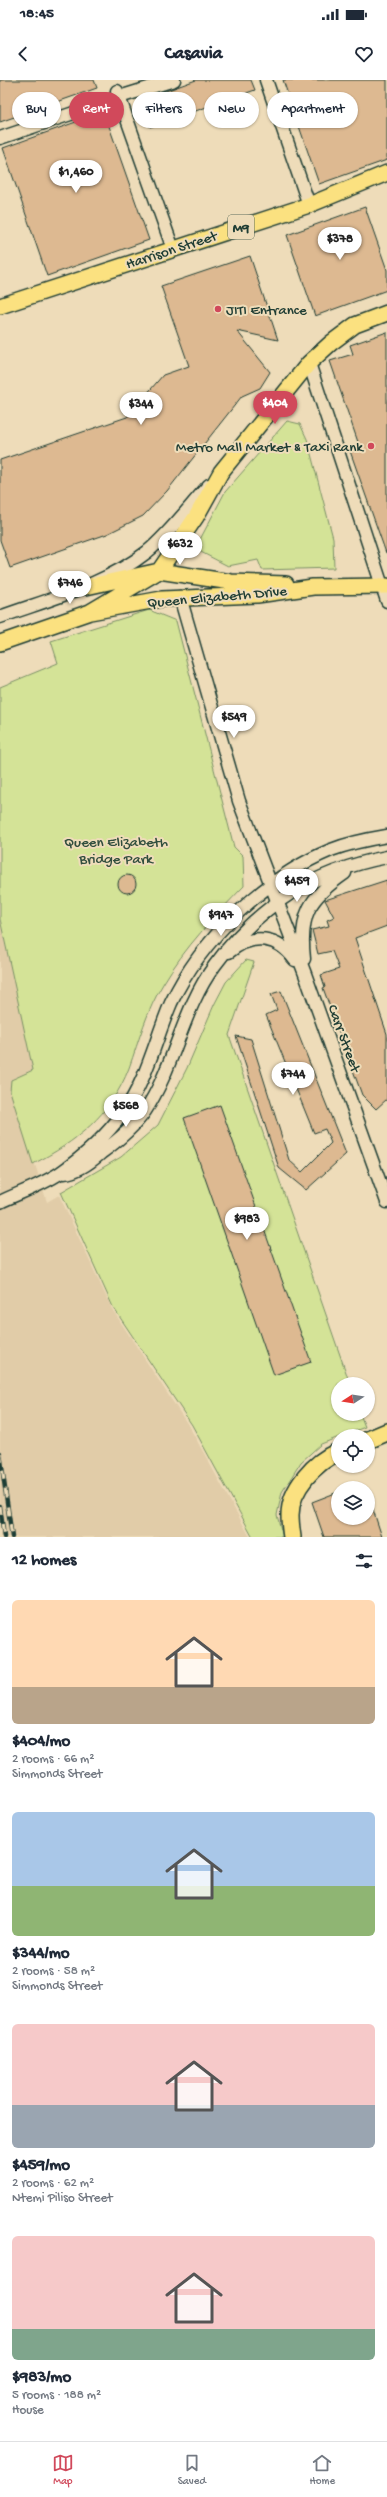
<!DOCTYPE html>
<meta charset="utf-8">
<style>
body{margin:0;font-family:"Gochi Hand",sans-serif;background:#f2f2f3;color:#1f2937;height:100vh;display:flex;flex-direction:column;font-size:15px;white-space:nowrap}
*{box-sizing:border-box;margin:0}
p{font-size:13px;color:#747a83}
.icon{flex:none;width:22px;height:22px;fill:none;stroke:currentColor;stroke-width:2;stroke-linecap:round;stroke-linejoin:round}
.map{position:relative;height:1457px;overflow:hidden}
.side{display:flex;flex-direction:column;background:#fff;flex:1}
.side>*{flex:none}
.top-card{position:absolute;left:12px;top:12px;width:363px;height:36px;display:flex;gap:8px}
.needle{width:26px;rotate:258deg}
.tools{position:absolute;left:331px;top:1297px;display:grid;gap:8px}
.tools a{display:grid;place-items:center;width:44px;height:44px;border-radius:50%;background:#fff;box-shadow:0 1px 3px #0004;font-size:20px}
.price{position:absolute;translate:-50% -34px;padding:0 9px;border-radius:14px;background:#fff;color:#222;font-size:13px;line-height:26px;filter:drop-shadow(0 1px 2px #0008)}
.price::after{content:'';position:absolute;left:50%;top:24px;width:12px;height:9px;margin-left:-6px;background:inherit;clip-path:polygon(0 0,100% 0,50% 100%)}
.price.selected{background:#d1495b;color:#fff}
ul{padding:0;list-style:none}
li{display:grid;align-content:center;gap:8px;height:212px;padding:0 12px}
li span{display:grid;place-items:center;height:124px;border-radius:6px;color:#555}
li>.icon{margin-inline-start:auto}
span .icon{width:72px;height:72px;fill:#fffc;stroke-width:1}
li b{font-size:17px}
h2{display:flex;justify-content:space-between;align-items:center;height:48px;padding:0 12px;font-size:17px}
.pill{padding:0 14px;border-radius:18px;background:#fff;box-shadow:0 1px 3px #0004;font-size:14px;line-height:36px}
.pill.selected{background:#d1495b;color:#fff}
.status{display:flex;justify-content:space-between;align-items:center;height:28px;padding:0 20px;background:#fff;direction:ltr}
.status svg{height:11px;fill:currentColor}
header{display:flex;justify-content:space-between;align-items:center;height:52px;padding:0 12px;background:#fff;font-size:18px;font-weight:700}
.tabs{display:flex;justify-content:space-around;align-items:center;height:56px;border-top:1px solid #e0e1e3;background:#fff;font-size:11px;color:#747a83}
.tabs a{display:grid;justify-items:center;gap:2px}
.tabs .selected{color:#d1495b}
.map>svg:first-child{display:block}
.built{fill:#e1cca8}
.green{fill:#d4e397;stroke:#7a9066}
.building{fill:#ddb991;stroke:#1f3d34}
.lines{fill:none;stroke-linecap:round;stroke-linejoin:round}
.minor-casing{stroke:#1f3d34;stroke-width:15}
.major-casing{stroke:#1f3d34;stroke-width:18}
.highway-casing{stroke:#1f3d34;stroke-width:20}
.minor{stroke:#eedcb9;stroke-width:12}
.major{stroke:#fbe180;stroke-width:15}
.highway{stroke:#fbe180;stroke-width:17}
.rail-casing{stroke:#1f3d34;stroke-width:4.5}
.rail{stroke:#eedcb9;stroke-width:3;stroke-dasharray:9;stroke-linecap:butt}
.poi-dot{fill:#d1495b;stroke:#eedcb9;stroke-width:1.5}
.labels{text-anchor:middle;stroke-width:4;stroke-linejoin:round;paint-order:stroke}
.shield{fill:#eedcb9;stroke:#5d6d5c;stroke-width:1}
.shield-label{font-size:14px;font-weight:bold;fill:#1f3d34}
.street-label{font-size:15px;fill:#1f3d34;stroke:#eedcb9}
.poi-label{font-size:15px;fill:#1f3d34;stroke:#eedcb9;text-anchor:start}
.park-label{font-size:15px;fill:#314e3e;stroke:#eedcb9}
</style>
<div class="status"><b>18:45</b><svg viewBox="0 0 49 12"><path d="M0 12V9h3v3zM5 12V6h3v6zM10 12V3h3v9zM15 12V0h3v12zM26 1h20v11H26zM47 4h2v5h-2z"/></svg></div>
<header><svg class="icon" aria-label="back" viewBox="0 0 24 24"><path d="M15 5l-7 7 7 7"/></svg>Casavia<svg class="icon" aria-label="heart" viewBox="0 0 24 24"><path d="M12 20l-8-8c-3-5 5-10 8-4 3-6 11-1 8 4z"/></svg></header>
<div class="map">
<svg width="387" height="1457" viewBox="0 0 387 1457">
<rect width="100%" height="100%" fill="#eedcb9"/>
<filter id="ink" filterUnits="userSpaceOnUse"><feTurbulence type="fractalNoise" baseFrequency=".025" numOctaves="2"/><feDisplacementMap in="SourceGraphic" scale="8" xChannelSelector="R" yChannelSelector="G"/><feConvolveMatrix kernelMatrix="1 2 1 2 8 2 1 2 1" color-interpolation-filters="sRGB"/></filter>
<g filter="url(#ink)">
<path class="built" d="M0,840L34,990L11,1001V1009L47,1122L59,1115L112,1229L190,1348L250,1457H0Z"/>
<path class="green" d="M287,341L300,344L307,359L333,458L334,488L262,490L258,480L228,486L195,469L225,412Z
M149,530L176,541L234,767L243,776L244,806C214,837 185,867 163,904C147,930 139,960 129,988C111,1035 76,1062 33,1084L10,1011L11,1000L33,990L0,839V607L58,583L51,561Z
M246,880L254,882L229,955L350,1304H338V1334H360L365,1347L321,1364L301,1382L282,1412L277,1435L283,1457H253L192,1345L113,1227L61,1112L121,1077L158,1045L187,988L214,925L226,902Z"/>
<path class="building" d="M0,0H94L97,8L0,42Z
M196,0H251L255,10L150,47L141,20Z
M283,0H387V80L319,104Z
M104,32L149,160L47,196L3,68Z
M365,127L387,190V210L315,236L287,155Z
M250,176L278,260L237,251L270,292L260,308L242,316L167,411L143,436L107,454L10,488L0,460V380L127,337L163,295L189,286L161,206Z
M387,252V473H386L349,368L359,365L330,281L353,274L350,265Z
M118 804a9 9 0 1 1 18 0a9 9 0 1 1-18 0Z
M387,800V846L355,858L387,954V1019L376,1029L362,1015L323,908L325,907L321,895L339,889L332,871L318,874L312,850L329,846L327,840L334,837L325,820Z
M281,911L346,1074L306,1110L279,1088L236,956L251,959L289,1080L302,1092L331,1063L325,1049L314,1053L266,935L277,930L271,914Z
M220,1025L311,1282L274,1295L184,1038Z
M338,1412V1438H368L370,1420L382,1457H324L312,1422Z"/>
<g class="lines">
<g class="minor-casing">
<path id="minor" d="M266,0L309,125
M117,11L173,169
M113,19L174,0
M0,58L106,22
M309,283L387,521
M180,517L239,721L305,894L387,1122
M0,537C50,519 105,505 147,472C170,453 189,427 209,405
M229,872C253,852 278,856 295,880
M304,879C299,834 309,818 345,793
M64,1093C78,1092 91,1082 101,1073C116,1062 134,1047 145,1031C175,986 182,929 215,885C259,825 314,791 387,777
M0,1122C19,1113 42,1105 60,1093C83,1077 106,1056 123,1033C147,1000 155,960 171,923C201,859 266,797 331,770C349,763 369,759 387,756"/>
</g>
<g class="major-casing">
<path id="major" d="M0,226L309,125L387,93
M86,507L159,491L231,502L286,504
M90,532L159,491L196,437L221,392L309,283L331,263L355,245L387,233
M0,563L90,532L162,519L257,515L313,507L387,506"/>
</g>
<g class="highway-casing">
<path id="highway" d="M368,1360L387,1352
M292,1457C291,1450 290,1442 290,1435C290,1409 315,1382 338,1372"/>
</g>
<use href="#minor" class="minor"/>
<use href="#major" class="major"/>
<use href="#highway" class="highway"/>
<g class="rail-casing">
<path id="rail" d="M0,1373L12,1457
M0,1426L4,1457"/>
</g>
<use href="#rail" class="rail"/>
</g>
</g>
<g class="poi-dot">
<circle cx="218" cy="229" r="4"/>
<circle cx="371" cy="366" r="4"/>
</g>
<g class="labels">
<rect class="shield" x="228" y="135" width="26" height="24" rx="3"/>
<g class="shield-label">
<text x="241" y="152">M9</text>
</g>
<g class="street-label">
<text transform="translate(171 169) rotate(-18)" y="5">Harrison Street</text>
<text transform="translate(217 516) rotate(-5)" y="5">Queen Elizabeth Drive</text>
<text transform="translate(345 958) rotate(70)" y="5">Carr Street</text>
</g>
<g class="poi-label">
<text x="226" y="234">JITI Entrance</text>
<text x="363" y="371" text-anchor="end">Metro Mall Market &amp; Taxi Rank</text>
</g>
<g class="park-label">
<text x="116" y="766">Queen Elizabeth<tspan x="116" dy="17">Bridge Park</tspan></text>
</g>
</g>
</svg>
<div class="tools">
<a><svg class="needle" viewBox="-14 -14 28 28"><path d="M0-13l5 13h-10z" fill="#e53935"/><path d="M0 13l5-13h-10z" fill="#747a83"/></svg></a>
<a><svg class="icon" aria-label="locate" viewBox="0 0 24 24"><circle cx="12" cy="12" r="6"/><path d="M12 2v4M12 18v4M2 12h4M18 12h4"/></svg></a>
<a><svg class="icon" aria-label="layers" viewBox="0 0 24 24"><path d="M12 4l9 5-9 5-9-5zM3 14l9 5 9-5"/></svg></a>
</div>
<b class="price" style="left:76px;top:114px">$1,460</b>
<b class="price" style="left:340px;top:181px">$378</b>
<b class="price selected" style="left:275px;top:345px">$404</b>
<b class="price" style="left:141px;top:346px">$344</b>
<b class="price" style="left:180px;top:486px">$632</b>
<b class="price" style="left:70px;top:525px">$746</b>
<b class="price" style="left:234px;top:659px">$549</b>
<b class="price" style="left:297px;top:823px">$459</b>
<b class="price" style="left:221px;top:857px">$947</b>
<b class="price" style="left:293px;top:1016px">$744</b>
<b class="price" style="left:126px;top:1048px">$568</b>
<b class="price" style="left:247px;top:1161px">$983</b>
<div class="top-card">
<a class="pill">Buy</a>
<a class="pill selected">Rent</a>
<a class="pill">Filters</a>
<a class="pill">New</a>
<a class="pill">Apartment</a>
</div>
</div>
<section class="side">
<h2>12 homes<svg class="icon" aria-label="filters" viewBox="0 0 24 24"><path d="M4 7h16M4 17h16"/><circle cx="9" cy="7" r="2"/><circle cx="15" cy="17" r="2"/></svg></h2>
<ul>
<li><span style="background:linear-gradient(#ffd9b3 70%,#b9a48a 0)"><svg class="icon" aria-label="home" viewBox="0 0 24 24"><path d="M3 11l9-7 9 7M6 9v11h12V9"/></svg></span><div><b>$404/mo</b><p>2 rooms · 66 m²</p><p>Simmonds Street</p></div></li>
<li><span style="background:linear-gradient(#a9c7e8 60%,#8fb573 0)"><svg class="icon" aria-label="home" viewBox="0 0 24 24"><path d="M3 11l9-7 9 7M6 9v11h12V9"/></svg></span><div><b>$344/mo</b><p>2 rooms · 58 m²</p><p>Simmonds Street</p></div></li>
<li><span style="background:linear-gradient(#f6c9c9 65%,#9aa5b1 0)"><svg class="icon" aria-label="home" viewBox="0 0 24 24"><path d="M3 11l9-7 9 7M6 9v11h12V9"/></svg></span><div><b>$459/mo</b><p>2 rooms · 62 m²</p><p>Ntemi Piliso Street</p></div></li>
<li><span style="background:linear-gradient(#f6c9c9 75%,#7fa58c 0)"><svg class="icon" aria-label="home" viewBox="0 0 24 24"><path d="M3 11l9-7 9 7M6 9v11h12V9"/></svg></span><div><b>$983/mo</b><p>5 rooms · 188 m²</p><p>House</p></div></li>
</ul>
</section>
<nav class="tabs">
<a class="selected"><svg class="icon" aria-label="map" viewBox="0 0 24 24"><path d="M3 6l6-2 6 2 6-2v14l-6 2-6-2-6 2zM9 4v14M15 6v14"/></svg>Map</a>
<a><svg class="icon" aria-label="saved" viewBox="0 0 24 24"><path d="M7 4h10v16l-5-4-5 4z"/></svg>Saved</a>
<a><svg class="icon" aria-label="home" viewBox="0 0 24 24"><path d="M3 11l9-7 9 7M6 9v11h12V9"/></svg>Home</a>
</nav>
